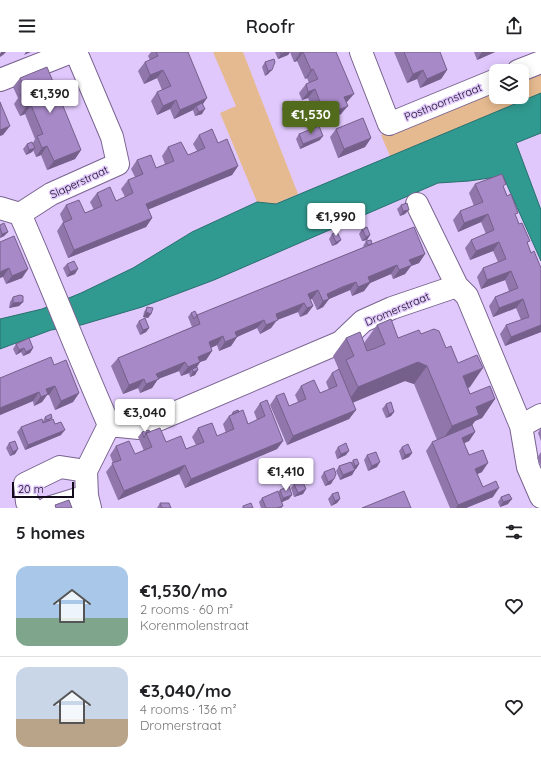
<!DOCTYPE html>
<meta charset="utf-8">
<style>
body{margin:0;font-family:Quicksand,sans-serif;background:#f6f6f6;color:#202124;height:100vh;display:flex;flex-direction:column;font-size:15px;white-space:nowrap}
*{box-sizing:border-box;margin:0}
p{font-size:13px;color:#757577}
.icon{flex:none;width:22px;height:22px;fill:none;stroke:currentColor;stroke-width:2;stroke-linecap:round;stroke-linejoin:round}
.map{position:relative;height:456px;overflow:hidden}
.details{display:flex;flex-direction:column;background:#fff;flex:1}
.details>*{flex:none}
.fabs{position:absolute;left:489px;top:12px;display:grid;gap:8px}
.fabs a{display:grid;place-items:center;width:40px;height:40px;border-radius:8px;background:#fff;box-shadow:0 2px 10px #0003;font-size:20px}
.scale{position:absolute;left:12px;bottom:10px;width:62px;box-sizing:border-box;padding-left:4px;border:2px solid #130a1c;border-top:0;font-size:11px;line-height:14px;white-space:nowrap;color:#130a1c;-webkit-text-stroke:3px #e0c8fc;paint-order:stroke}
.price{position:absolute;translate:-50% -34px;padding:0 9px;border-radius:4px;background:#fff;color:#222;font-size:13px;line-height:26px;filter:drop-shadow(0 1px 2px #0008)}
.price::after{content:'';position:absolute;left:50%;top:24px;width:12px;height:9px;margin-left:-6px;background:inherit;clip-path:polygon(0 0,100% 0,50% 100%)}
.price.on{background:#516a1c;color:#fff}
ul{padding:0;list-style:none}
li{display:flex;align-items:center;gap:12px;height:100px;padding:0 16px}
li+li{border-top:1px solid #e0e0e0}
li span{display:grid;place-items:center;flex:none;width:112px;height:80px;border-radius:12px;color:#555}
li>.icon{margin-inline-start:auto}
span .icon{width:48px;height:48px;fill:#fffc;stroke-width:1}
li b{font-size:17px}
h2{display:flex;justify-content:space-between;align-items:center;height:48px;padding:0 16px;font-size:17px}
header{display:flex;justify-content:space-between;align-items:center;height:52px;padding:0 16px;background:#fff;font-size:18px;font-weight:600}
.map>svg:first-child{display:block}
.green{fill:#e6ba90}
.water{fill:#319a90;stroke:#286f6d}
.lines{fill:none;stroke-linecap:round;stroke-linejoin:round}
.minor-casing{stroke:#796390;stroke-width:24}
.minor{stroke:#fff;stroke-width:22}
.wall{fill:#9076ab}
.shaded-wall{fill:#75608b}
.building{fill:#a789c7;stroke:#75608b}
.labels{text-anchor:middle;stroke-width:3;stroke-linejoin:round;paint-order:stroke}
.street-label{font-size:11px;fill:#130a1c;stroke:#e0c8fc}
</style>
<header><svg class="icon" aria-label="menu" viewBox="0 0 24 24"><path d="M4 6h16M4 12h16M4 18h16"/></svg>Roofr<svg class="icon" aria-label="share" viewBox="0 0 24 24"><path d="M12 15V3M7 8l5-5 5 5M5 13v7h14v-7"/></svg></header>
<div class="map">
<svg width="541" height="456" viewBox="0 0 541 456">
<rect width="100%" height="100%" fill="#e0c8fc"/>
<path class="green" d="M213,0H243L298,142L275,152L257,150L220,61L236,54Z
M541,19V41L390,104L381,83L496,37V45H522V27Z"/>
<path class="water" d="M541,41V81L516,91L541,158V209L503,124L469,129L438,131L214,228L142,255L81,273L51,278L0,297V267L42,257L81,241L133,216L192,180L257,150L276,152Z"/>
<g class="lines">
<g class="minor-casing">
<path id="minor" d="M361,0L389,72L496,28
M518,19L541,10
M0,28L71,0
M417,152L457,234L467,244L521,374L528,415L541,445
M0,156L20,162L51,142L118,112L112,85L76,0
M20,162C51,232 78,303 109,373
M521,374L541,363
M32,456L27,450L25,432L60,415L86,419
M48,456L87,444
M90,456L87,444L86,419L109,373L139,376L341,290L363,269L392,256L457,234"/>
</g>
<use href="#minor" class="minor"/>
</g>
<path class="wall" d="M151,0H188L203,53L202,62L195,64L193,58L174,67L170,57L157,63L151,49L157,40L162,38L157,26L144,32L138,19L145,10L150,8L148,4Z
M275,0H290L288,3L278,7Z
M290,0H336L347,50V51L341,62L319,71L308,46L302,48L299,41L306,32L309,31L307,26L305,27L297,9L294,10Z
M394,0H440L447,18L441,27L420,36L417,27L407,31Z
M474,0H495L477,8Z
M274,7L268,22L265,24L262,15L265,10Z
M20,26L81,98L75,107L47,118L41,103L36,105L33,98L32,100L26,103L23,97L27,92L33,91L35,87L25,62L20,64L14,52L18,46L13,35Z
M285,53L294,60L285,64L282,57Z
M336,77L371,86L365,95L338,106L330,85Z
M299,82L320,88L300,97L296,87Z
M199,83L218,91L238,114L232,123L148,157L152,166L146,175L68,206L57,179L63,170L60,162L66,153L85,161L94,158L90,150L97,141L116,149L125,145L121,137L128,128L135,125L131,117L137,108L156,116L165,112L162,104L168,95L188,103L197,99L193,92Z
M475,132L504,136L531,201L541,216V280L505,294L500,282L506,273L521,268L516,256L493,265L489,254L495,245L509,239L505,228L481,237L477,225L483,216L498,210L493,199L470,208L465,196L471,188L486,182L481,170L458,180L453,168L460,159L474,154L469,141Z
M401,153L405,162L400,164L397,157Z
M0,173L8,180L4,184L0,186Z
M362,177L370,183L367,188L362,189L359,182Z
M332,182L341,188L337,192L332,194L329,187Z
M366,189L372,192L425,202L419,211L411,214L405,222L393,227L391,222L370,231L364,239L352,244L350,238L329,247L323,255L317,258L312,247H310L313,254L307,262L300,265L298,260L277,268L271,276L260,282L257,276L243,282L237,285L231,294L219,299L217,293L211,296L212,299L206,308L200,310L197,315L195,323L190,325L189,321L181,324L179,319L158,327L152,336L140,341L138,336L123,342L111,314L118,306L192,275L188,265L191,261L197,263L364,195L363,194Z
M0,190L28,217L22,226L6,232L3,225Z
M67,212L75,222L67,225L63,216Z
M13,245L23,250L19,254L9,256L10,250Z
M147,255L151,262L148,266L143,265L144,260Z
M139,269L149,276L146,280L140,283L136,274Z
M377,273L398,286L421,282L446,296L458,311L470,335L468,336L470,342L495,347L482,366L475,369L472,373L475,380L469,389L464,391L469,403L482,420L477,422L483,435L493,445L466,456H450L426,399L432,390L437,388L414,332L405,329L352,350L356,358L349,367L287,393L270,353L276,344L289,354L298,350L295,343L301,334L320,341L329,338L326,330L332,321L339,318L333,304L346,286L364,291Z
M16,292L33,296L30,301L23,304L21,300L16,303L13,297Z
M54,313L79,341L73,350L55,358L49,343H47L42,350L34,354L33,349L0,363V326Z
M260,351L283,389L277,397L185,436L179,422L118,448L106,420L113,411L110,403L116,394L135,402L144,399L138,385L142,380H150L166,390L186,397L196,393L192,385L198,376L217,384L226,381L223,372L229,364L231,363L233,360L239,359L248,372L257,368L254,360Z
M386,352L394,360L391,364L386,366L382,357Z
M45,365L51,368L55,372L61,383L25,398L17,380L21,375L43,369Z
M541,376V389L538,381Z
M9,391L18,397L15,402L10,404L6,396Z
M338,395L346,403L337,407L335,400Z
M402,395L412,401L409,405L402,408L399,399Z
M541,400V414L537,406Z
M367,403L377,415L368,419L364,408Z
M353,408L359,412L356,417H355L352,423L340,428L336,419L339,414L352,410Z
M324,420L331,432L325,434L321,425Z
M294,432L306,437L303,442L294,445L291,436Z
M280,438L289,447L282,450V456H261L259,450L262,446L278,440Z
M332,442L340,447L337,451L331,454L328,447Z
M501,445L508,452L500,455L498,450Z
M160,451L170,456H157Z"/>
<path class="shaded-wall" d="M1,0H6L3,3L0,5V2Z
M26,0H31L24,3Z
M286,0H290L288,3L278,7L281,2Z
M303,0L297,9L294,10L300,1Z
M482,0H495L477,8Z
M313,17L307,26L305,27L311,18Z
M163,18L157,26L144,32L150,23Z
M272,18L268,22L265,24L268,19Z
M423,18L417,27L407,31L413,22Z
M447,18L441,27L420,36L427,27Z
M315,37L308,46L302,48L308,40Z
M354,42L347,50L338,54L344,45Z
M207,46L201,55L196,54L193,58L174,67L180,58Z
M176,48L170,57L157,63L163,54Z
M31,53L25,62L20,64L26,55Z
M348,54L341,62L319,71L325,63Z
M297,56L294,60L285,64L288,60Z
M205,57L202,62L195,64L199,60Z
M10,74L3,83L0,84V78Z
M323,84L320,88L300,97L303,92Z
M371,86L365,95L338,106L344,97Z
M47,94L41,103L36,105L42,96Z
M35,96L32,100L26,103L29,98Z
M81,98L75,107L47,118L54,109Z
M238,114L232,123L140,161L146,152Z
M409,158L405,162L400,164L403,159Z
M488,162L481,170L458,180L464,171Z
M152,166L146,175L68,206L74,198Z
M8,180L4,184L0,186L2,182Z
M370,183L367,188L362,189L366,185Z
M341,188L337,192L332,194L336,190Z
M499,190L493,199L470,208L476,199Z
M425,202L419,211L411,214L405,222L393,227L399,218L409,208Z
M397,213L391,222L370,231L364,239L352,244L358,235L368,225Z
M9,216L3,225L0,226V220Z
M28,217L22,226L6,232L12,224Z
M78,217L75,222L67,225L70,220Z
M511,219L505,228L481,237L487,228Z
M356,230L350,238L329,247L323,255L317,258L323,249L327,242Z
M318,238L312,247L302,251L308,242Z
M523,247L516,256L493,265L499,256Z
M23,250L19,254L9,256L13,251Z
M304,251L298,260L277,268L271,276L260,282L266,273L276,262Z
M313,254L307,262L300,265L307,256Z
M146,260L151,262L148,266L143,265Z
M264,268L257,276L237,285L231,294L219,299L225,290L235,280Z
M541,273V280L505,294L511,285Z
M149,276L146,280L140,283L143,278Z
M223,284L217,293L203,299L209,290Z
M24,296L21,300L16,303L19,298Z
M33,296L30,301L23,304L26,300Z
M212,299L206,308L200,310L194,319L192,317L189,321L181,324L188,315L198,305Z
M185,310L179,319L158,327L152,336L140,341L146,332L156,322Z
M418,310L427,314L414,332L405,329L345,354L358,335Z
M483,316L470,335L450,343L463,324Z
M198,318L195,323L190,325L193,320Z
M144,327L138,336L123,342L129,333Z
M55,334L49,343H47L42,350L34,354L46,337Z
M39,340L33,349L0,363V356Z
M79,341L73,350L55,358L61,349Z
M495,347L482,366L475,369L466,382L439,393L452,374L476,355Z
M356,358L349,367L287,393L293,384Z
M394,360L391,364L386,366L389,362Z
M65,378L61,383L25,398L28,393Z
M475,380L469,389L456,395L462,386Z
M283,389L277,397L185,436L191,427Z
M18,397L15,402L10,404L13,400Z
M349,399L346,403L337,407L341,402Z
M412,401L409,405L402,408L405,403Z
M380,410L377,415L368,419L372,414Z
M488,411L482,420L469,426L475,417Z
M359,412L356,417L352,418L355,414Z
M185,413L179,422L118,448L124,439Z
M355,418L352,423L340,428L343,423Z
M334,427L331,432L325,434L328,430Z
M499,436L493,445L466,456H456L458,453Z
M306,437L303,442L294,445L298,441Z
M292,443L289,447L280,451L283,446Z
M340,447L337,451L331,454L335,449Z
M512,447L508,452L500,455L503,450Z"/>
<path class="building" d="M156,0H188L207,46L180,58L176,48L163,54L157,40L171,34L163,18L150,23L145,10L158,4Z
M280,0H286L281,2Z
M300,0H336L354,42L344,45L348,54L325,63L315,37L308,40L306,32L318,27L313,17L311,18L303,0L300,1Z
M404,0H440L447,18L427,27L423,18L413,22Z
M274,7L275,10L272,18L268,19L265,10Z
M47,15L81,98L54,109L47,94L42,96L37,84L43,82L31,53L26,55L20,43L26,41L20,26Z
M294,49L297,56L288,60L285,53Z
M0,50L10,74L0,78Z
M202,51L205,57L199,60L196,54Z
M363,66L371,86L344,97L336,77Z
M319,74L323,84L303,92L299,82Z
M212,77L218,91L227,87L238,114L146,152L152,166L74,198L63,171L72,167L66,153L79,148L85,161L102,154L97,141L110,135L116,149L133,141L128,128L143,122L137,108L151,103L156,116L174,109L168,95L181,90L188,103L205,96L199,83Z
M32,90L35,96L29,98L27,92Z
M502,122L506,132L503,134L507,144L511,142L518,161L515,162L519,172L522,171L530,189L527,190L531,201L534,199L541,216V273L511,285L506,273L529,265L523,247L499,256L495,245L518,236L511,219L487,228L483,216L506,207L499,190L476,199L471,188L494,178L488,162L464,171L460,159L483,150L475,132Z
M407,151L409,158L403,159L401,153Z
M4,171L8,180L2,182L0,176V173Z
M367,175L370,183L366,185L362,177Z
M414,175L425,202L409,208L412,213L399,218L397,213L368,225L370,230L358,235L356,230L342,235L327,242L329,247L323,249L318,238L308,242L313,254L307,256L304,251L276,262L278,268L266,273L264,268L235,280L237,285L225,290L223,284L209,290L212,299L198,305L200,310L188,315L185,310L156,322L159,327L146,332L144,327L129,333L118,306L200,272L197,263Z
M337,180L341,188L336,190L332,182Z
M14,184L28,217L12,224L9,216L0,220V190Z
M371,188L372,192L368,193L366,189Z
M74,209L78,217L70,220L67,212Z
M20,243L23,244V250L13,251V245Z
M147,255L153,256L151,262L146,260Z
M195,259L197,263L194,267L191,261Z
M145,266L149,276L143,278L139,269Z
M391,267L398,286L419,278L421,282L434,277L439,279L446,296L451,294L458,311L477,303L483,316L463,324L470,342L490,334L495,347L476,355L479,363L452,374L427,314L418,310L358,335L346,308L354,304L346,286L360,280L367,299L376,296L385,292L377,273Z
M29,286L33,296L26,300L24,296L19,298L16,292Z
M51,305L54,313L66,308L79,341L61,349L55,334L46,337L48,342L41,345L39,340L0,356V326Z
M197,315L198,318L193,320L192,317Z
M339,317L356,358L293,384L276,344L284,341L289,354L306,347L301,334L307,331L314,328L320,341L337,334L332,321Z
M267,348L283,389L191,427L185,413L124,439L112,411L121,408L116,394L129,389L135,402L152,395L146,381L160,376L166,390L181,384L186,397L204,390L198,376L206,373L212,371L217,384L234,377L229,364L243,358L248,372L265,364L260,351Z
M391,350L394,360L389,362L386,352Z
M238,358L239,359L233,362V360Z
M51,362L52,366L47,368L45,365Z
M42,367L43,371L53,367L55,372L61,370L65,378L28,393L21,375Z
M472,373L475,380L462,386L469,403L483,398L488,411L475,417L483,435L496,429L499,436L458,453L432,390Z
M149,378L150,380L146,381L144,386L142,380Z
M15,389L18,397L13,400L9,391Z
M346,391L349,399L341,402L338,395Z
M408,392L412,401L405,403L402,395Z
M376,400L380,410L372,414L367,403Z
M357,407L359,412L355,414L353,408Z
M351,410L355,418L343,423L339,414Z
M334,416L336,422L334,427L328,430L324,420Z
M302,428L306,437L298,441L294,432Z
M289,434L292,443L283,446L280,438Z
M278,439L283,454L277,456H266L262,446Z
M404,439L411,456H362Z
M338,440L340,447L335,449L332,442Z
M509,442L512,447L503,450L501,445Z
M69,448L72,456H56L55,453Z
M160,451H169L171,456H162Z
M251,451L253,456H243V454Z"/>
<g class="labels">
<g class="street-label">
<text transform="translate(443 50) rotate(-22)" y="4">Posthoornstraat</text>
<text transform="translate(79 130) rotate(-25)" y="4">Slaperstraat</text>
<text transform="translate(397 257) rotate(-23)" y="4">Dromerstraat</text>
</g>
</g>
</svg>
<div class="fabs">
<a><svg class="icon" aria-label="layers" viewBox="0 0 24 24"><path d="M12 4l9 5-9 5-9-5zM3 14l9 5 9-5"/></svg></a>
</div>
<div class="scale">20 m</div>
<b class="price" style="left:50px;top:62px">€1,390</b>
<b class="price on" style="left:311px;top:83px">€1,530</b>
<b class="price" style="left:336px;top:185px">€1,990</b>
<b class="price" style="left:145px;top:381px">€3,040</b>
<b class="price" style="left:286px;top:440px">€1,410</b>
</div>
<section class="details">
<h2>5 homes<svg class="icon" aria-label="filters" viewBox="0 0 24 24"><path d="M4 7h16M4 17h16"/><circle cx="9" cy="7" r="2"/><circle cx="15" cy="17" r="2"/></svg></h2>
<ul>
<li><span style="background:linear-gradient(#a9c7e8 65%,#7fa58c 0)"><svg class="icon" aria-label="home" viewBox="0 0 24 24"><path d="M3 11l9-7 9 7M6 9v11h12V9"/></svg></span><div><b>€1,530/mo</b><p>2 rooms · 60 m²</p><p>Korenmolenstraat</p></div><svg class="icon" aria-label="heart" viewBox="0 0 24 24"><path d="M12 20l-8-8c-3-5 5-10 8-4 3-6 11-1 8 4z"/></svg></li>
<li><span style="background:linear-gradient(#c9d6e8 65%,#b9a48a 0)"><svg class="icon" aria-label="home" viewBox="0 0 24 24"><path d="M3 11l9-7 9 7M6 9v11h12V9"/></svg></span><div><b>€3,040/mo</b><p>4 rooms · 136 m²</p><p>Dromerstraat</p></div><svg class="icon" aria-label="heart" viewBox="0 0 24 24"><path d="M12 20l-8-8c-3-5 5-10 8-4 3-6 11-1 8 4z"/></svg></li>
</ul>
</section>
